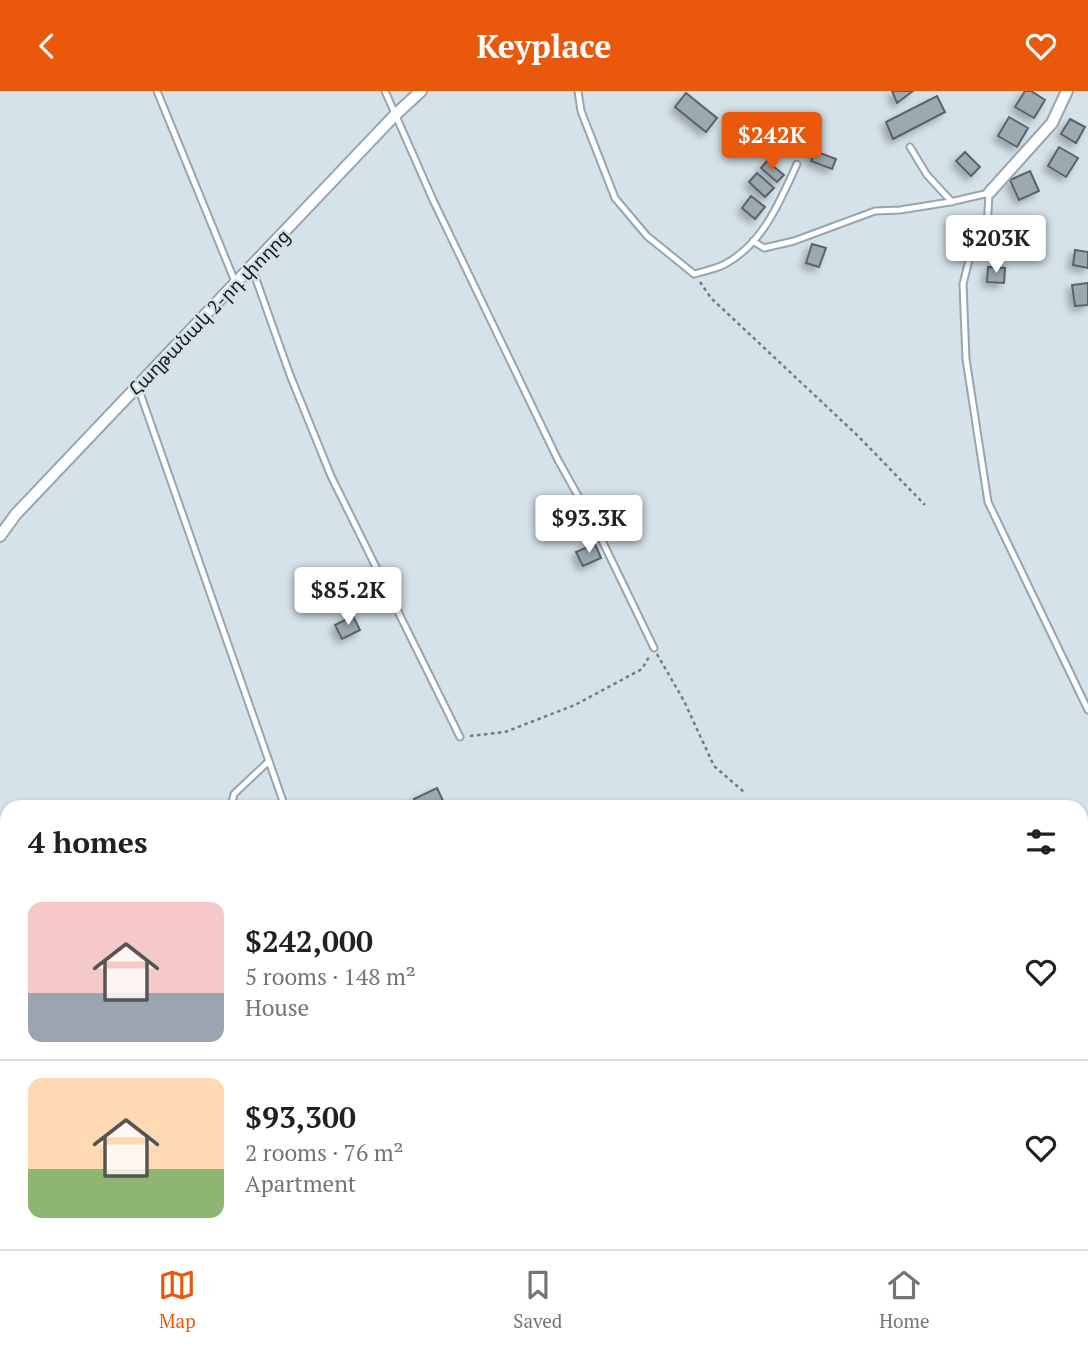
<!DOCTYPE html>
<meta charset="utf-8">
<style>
body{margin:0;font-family:"PT Serif","Noto Sans Armenian",serif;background:#f6f6f6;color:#202124;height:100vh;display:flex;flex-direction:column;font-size:26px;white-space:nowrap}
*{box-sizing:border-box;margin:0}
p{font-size:23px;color:#757577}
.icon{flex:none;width:38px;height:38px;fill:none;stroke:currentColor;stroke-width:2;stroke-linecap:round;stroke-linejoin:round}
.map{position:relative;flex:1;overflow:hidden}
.panel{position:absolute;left:0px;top:709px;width:1088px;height:450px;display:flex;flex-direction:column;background:#fff;border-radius:21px 21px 0 0;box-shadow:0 2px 5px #0004}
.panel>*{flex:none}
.price{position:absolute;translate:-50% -60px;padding:0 16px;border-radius:7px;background:#fff;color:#222;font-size:23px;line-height:46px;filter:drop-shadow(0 2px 4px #0008)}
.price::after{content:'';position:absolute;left:50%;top:42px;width:21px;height:16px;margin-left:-10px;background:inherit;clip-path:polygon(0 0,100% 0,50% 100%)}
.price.on{background:#ea580c;color:#fff}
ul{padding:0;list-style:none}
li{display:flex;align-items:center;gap:21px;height:175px;padding:0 28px}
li+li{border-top:2px solid #e0e0e0}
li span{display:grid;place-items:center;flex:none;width:196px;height:140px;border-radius:14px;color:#555}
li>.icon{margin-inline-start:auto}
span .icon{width:84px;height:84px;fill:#fffc;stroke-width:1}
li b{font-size:30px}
h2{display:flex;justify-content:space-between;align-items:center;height:84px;padding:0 28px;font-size:30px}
header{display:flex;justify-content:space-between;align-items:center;height:91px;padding:0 28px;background:#ea580c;color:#fff;font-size:32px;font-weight:700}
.menu{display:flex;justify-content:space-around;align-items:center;height:98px;border-top:2px solid #e0e0e0;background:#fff;font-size:19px;color:#757577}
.menu a{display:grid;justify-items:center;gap:4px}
.menu .on{color:#ea580c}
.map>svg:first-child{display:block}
.building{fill:#9da9b0;stroke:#59636a;stroke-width:2;filter:url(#shadow)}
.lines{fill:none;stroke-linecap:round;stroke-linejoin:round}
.service-casing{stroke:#99a5ac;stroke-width:9}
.minor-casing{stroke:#99a5ac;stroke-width:14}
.path{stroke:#747c81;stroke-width:2.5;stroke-dasharray:3.5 3.5;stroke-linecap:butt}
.service{stroke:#fff;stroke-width:5}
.minor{stroke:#fff;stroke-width:10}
.labels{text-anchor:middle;stroke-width:5;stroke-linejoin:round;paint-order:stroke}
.street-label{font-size:19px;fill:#191d20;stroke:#d5e2e9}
</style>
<header><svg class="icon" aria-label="back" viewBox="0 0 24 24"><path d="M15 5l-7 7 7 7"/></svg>Keyplace<svg class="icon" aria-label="heart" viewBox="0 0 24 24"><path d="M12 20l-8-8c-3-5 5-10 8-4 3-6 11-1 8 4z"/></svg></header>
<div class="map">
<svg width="1088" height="1158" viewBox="0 0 1088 1158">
<defs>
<filter id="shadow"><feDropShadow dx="-4.5" dy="4.5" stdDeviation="3.5" flood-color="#0004"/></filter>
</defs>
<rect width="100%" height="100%" fill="#d5e2e9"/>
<path class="building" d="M892,0H913L897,12Z
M1025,0H1031L1045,9L1034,27L1015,16Z
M686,2L717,27L706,41L675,16Z
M937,5L945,21L893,48L886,31Z
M1009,26L1028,37L1017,56L998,45Z
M1070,28L1085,36L1076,52L1061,43Z
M1059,56L1078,67L1066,86L1048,75Z
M815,60L836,68L832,78L811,70Z
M965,61L980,76L971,85L956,70Z
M767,70L784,84L777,91L761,77Z
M1030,80L1039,100L1019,109L1010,89Z
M757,82L774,97L765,106L749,91Z
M751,105L765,116L755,128L742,117Z
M812,153L826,157L819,176L806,172Z
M1075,159L1088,161V177L1073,174Z
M988,176L1005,177L1004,192L987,191Z
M1088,192V214L1075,215L1072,194Z
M595,453L601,467L583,475L576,461Z
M353,525L360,539L342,548L335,534Z
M437,697L446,716H418L414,708Z
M720,1152H754V1158H720Z"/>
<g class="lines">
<g class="service-casing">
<path id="service" d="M157,0L236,193
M385,0L433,109L558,369L596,437L654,557
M578,0L581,20L615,107L647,145L694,183C704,180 716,178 725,173C763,153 780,110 797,73
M910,56L927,84L952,111
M753,150L764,157L794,150L875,120L900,119L950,111L989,102L987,139L969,169L963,193L966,268L988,411L1088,619
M252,177L290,284L331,385L460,646
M138,296L285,716
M231,716L234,703L269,670
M1082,790L1088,788
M783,1152V1158"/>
</g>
<g class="minor-casing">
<path id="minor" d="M989,102L1052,32L1067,0
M0,445L16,423L395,24L421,0"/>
</g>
<path class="path" d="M700,191L711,207L857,344L925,414
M657,563L684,610L714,675L744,701
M470,645L505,641L575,614L642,578L650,564"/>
<use href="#service" class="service"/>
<use href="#minor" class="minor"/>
</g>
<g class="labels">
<g class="street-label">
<text transform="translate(209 221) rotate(-46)" y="7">Հաղթանակ 2-րդ փողոց</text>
</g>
</g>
</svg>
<b class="price on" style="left:772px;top:81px">$242K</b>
<b class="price" style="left:996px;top:184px">$203K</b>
<b class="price" style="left:589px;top:464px">$93.3K</b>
<b class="price" style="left:348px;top:536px">$85.2K</b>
<section class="panel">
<h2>4 homes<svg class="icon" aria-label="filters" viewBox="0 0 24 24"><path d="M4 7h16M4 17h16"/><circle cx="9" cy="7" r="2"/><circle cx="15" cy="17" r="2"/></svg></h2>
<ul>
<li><span style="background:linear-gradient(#f6c9c9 65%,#9aa5b1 0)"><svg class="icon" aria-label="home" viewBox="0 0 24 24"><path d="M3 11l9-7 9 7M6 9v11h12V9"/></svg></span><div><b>$242,000</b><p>5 rooms · 148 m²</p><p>House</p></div><svg class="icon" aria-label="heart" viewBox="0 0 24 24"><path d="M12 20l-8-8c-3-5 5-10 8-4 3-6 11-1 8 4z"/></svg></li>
<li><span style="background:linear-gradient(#ffd9b3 65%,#8fb573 0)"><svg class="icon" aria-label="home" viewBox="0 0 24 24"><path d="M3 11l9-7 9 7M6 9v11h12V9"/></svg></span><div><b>$93,300</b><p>2 rooms · 76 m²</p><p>Apartment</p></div><svg class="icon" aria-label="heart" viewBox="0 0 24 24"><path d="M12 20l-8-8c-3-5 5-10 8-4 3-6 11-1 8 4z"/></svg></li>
</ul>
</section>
</div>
<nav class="menu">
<a class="on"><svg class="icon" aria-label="map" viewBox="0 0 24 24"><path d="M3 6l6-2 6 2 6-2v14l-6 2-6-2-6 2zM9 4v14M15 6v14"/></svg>Map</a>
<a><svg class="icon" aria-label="saved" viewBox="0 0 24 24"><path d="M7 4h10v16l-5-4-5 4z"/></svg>Saved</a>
<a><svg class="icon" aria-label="home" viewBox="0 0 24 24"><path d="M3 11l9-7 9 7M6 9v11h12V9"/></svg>Home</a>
</nav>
